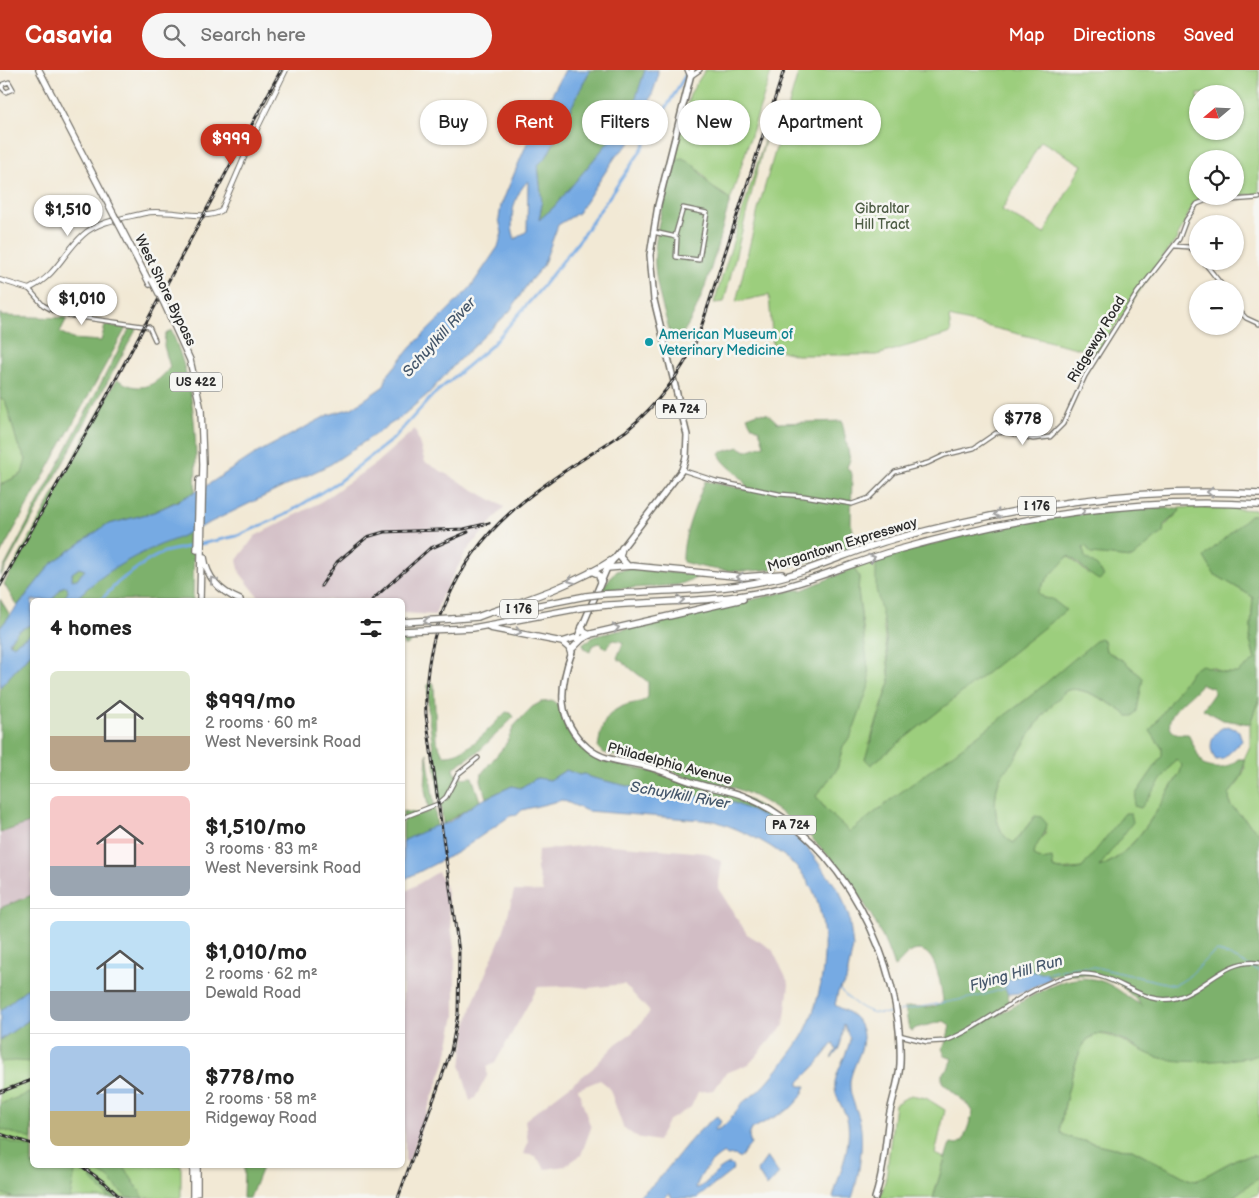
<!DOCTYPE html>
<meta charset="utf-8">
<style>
body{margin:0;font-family:"Balsamiq Sans",sans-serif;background:#f6f6f6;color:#222;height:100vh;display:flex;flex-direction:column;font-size:19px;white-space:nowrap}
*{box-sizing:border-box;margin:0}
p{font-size:16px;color:#767676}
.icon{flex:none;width:28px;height:28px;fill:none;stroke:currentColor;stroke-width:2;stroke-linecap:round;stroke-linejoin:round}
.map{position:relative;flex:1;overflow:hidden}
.side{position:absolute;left:30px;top:528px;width:375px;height:570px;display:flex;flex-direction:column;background:#fff;border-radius:8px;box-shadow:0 1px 4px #0004}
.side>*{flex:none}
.banner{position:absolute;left:420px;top:30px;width:475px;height:45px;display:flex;gap:10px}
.needle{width:32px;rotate:251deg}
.tools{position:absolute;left:1189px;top:15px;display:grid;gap:10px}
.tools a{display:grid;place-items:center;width:55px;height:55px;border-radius:50%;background:#fff;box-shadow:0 1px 4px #0004;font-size:25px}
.price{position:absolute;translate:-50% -42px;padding:0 11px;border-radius:18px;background:#fff;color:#222;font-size:16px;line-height:32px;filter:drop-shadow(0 1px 2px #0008)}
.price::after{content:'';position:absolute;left:50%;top:30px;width:15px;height:11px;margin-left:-8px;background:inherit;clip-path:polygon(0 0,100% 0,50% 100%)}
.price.on{background:#c8321e;color:#fff}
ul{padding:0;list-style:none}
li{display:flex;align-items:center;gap:15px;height:125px;padding:0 20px}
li+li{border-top:1px solid #e0e0e0}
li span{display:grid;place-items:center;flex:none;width:140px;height:100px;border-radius:8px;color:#555}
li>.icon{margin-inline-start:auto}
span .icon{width:60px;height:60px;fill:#fffc;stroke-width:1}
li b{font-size:21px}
h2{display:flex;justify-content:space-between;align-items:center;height:60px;padding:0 20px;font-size:21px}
.pill{padding:0 18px;border-radius:22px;background:#fff;box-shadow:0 1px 4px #0004;font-size:18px;line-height:45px}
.pill.on{background:#c8321e;color:#fff}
header{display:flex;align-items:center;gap:30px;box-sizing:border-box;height:70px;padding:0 25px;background:#c8321e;color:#fff}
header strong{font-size:24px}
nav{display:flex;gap:28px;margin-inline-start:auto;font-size:18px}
.search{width:350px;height:45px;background:#f6f6f6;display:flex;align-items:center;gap:12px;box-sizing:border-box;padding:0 18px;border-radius:28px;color:#767676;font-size:19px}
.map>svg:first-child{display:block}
.industrial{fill:#d2bdc5}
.green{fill:#9cce7d;stroke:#647c54;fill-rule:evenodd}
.forest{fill:#7db16c;stroke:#546e4c;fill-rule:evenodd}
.water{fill:#76aae3;stroke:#506a87;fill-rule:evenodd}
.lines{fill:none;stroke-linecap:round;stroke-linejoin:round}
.stream{stroke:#76aae3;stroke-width:1}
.canal{stroke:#76aae3;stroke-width:3}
.minor-casing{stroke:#716e66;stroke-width:5.5}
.tertiary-casing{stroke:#716e66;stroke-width:6}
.primary-casing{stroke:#716e66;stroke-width:8}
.motorway-casing{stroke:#716e66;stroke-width:8}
.minor{stroke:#fff;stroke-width:3}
.tertiary{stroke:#fff;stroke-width:4}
.primary{stroke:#fff;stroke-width:5}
.motorway{stroke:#fff;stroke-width:5.5}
.rail-casing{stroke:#2b2b2b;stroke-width:3}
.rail{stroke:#f6f6f2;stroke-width:1;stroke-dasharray:4;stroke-linecap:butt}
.motorway-bridge-casing{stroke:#716e66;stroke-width:8;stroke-linecap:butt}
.motorway-bridge{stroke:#fff;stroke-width:5.5}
.oneway{stroke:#a0a0a0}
.culture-dot{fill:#0f9aa8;stroke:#f6f6f2;stroke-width:2}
.labels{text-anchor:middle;stroke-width:5;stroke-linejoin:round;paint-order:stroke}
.shield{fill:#f6f6f2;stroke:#686867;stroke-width:1}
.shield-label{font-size:12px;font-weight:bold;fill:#2b2b2b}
.park-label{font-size:14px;fill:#4d5c44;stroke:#f6f6f2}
.street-label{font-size:14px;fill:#2b2b2b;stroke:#f6f6f2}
.culture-label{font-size:14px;fill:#0d838f;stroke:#f6f6f2;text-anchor:start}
.water-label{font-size:15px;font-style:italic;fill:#45576b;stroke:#f6f6f2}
</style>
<header>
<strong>Casavia</strong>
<div class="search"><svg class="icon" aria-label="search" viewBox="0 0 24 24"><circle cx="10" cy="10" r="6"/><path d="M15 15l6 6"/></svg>Search here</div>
<nav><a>Map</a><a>Directions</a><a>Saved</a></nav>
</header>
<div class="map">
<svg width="1259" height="1128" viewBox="0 0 1259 1128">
<rect width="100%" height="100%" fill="#f6f6f2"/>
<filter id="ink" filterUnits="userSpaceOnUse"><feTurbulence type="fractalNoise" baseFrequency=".02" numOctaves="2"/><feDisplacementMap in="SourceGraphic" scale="10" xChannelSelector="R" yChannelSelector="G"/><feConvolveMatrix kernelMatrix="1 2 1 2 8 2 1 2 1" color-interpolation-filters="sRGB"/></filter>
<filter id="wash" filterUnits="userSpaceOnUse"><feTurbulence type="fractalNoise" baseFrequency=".0096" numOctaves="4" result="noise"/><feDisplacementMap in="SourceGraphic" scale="20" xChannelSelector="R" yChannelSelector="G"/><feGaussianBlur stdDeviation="1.12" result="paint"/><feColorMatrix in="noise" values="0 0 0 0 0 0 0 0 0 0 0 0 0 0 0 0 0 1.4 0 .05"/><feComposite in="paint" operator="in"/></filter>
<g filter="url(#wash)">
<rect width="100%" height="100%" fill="#f2e9d5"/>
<path class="industrial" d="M415,359L425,392L504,437L466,482L442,526L435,545L403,543L402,530H261L240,503L237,490L255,466L319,433L376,393Z
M32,752V825L0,838V763Z
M600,774L706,783L722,792L718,818L747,864L772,879L789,914L784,955L749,994L726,1003L713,1020L698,1022L691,1037L668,1051L658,1071L636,1067L623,1057L609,1017L600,1010L578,1019L591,1058L581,1085L565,1096L546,1099L535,1086L524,1084L528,1073L525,1050L592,999L616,974L633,962L650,942L624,914L589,918L570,916L538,917L495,993L487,997V1006L475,1028L470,1031L461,997L465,962L473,933L504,860L514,821L543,822L537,799L538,780Z
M438,802L446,818L455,885V946L445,993L408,1093L405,1090V1066L402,1047L403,823Z"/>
<path class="green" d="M705,0H772L730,131L725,125L710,116L703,104L682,88L674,91L690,24Z
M799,0H1259V124L1235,126V89H1198V126H1205L1198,130L1191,139L1176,170L1156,197L1097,283L949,247L951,263L877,285H796L773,278L769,225L736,232L759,136ZM1198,24H1235V61H1198ZM1041,71L1082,95L1044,164L1002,140Z
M767,62L724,232L714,233Z
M0,328L5,329L18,375L26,389L22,404L0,415Z
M1198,437L1259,440V445H1250L1214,504L1253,527L1250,571L1255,590L1237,604L1224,603L1212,597L1192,600L1154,667L1162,678L1163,686L1136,724L1160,710L1176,689L1182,695L1180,703C1160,733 1135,786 1098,797L1101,792L1102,775L1082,798L1058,800L1053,798V794L1034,786V778L1046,763L1035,746L1014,773C993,764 992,727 1000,708C1003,701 1011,694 1016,687C1030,665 1037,650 1055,632C1059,629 1062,623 1066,621C1080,613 1117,637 1128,646L1136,641L1143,608L1116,586L1106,581L1104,570L969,673L897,725L850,763L826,740L816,726L837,699L843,676L850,667L864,564L858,522L859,507L854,498L876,490L890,612L869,674L871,695L1065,540L1052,529L1043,528L1038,523C1045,508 1058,498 1068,486L1090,505L1097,496L1084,487L1083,478L1086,476L1113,486L1132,488L1180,441L1178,438Z
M1259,628V763L1230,735L1229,724L1238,713L1245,699L1244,689L1250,676V654Z
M32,932V1095H181V1128H0V955Z
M1098,964C1122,966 1133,979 1155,986C1179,995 1234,990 1259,985V1085L1238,1088L1196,1111L1188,1109L1132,1079L1114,1078L1071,1068L1060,1063V1057C1064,1039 1075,982 1087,970C1090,968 1094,966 1098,964Z
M911,1025L926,1028L945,1040L935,1084L945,1088L933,1128H880L886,1108L895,1034Z
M1259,1108V1123L1250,1128H1231Z"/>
<path class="forest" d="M590,0H645L632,40L622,56L554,137L539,151L542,134L538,95L547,86Z
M682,88C699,95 699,104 711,116C717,122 725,124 730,131C718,170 705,235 680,267H674L670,263C664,241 656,218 655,195C653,161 667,124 674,91Z
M0,243L2,246L67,248L60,262L72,269L101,271L105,255L126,258L0,485V415L22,404L26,389L18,375L5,330L0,328Z
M130,258H137L1,506L0,505Z
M171,260C194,312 198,365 195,422L154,442L106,455L52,493L17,536L4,514L117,309C139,324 155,317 170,297L164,276L165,264Z
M758,343L768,344L778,353L842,351L850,390L847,397L852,404L851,453L857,475C801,498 743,511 683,492C682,465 696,436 705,411L748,420C741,401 723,397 719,383L739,377L746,381L764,375L759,359L751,355L747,347Z
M1178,438L1180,441L1164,455L1163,462L1132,488L1091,484L1086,476L1083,478L1085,487L1097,496L1104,506L1099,510C1087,504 1080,492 1068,486C1058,499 1045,508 1038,522L1043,528L1052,529L1066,540L871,695L865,689L890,612L885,557L876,519V490C953,468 1032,446 1112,440C1134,439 1156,439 1178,438Z
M1250,445H1259V628L1250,654L1223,650L1203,639L1214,623L1213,618L1201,614C1192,627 1156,647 1175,664H1188L1203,695C1217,700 1226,700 1238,689H1244C1245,704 1238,713 1229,724L1230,735L1259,763V985C1230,991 1185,995 1157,987C1136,982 1108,951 1087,970C1075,981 1064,1039 1060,1057L1061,1063L1071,1068L1114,1078L1132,1079L1188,1109L1196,1111L1238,1088L1259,1085V1108L1231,1128H933L949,1076L951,1073L957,1074L963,1071L973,1043L967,1034L942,1012V1004L948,999L953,989L945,986L942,978L946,974L950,955L944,951L916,958L912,961L909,959L905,938C919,933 931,943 943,931C941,917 936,870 911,882C903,886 901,893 894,897C873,828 805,743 735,718C723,713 707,714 694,710C686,708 678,703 670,700C649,692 626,689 604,683L598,678C601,656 605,640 630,634C638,632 642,633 648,627V612L617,588L623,573L620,571L613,570L606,578L599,573L592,576L590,582L584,579L583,574L595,566L794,520H802L854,498L859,507L858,522L870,613L851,666L843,676L837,699L816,726L826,740L850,762L897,725L1027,629L1099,568L1104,570L1106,581L1124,591L1143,608L1137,641L1133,646H1128C1117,637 1081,613 1066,621C1062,623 1059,629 1055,632C1037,650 1030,665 1016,687C1012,694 1003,701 1000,708C992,727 993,764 1014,773L1035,746L1041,747L1047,754C1046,767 1034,773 1034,786L1042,790L1052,788L1053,798C1062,802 1073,800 1082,798L1125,743H1131L1133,752L1099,797C1135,786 1161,732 1180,703L1182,695L1176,689L1141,738L1134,736L1136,724L1162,686V678L1150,661L1192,600L1202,595L1224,603H1237L1255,590L1250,571L1253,527L1214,504L1204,487ZM1042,905H1096L1118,913L1143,936C1130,930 1119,918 1104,912C1066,897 1028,931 996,946C1010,935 1009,933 1008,916Z
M194,460L193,530H75C95,509 124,489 151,478C166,472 180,467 194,460Z
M79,498L85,500L77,509L72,510V503Z
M629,498L695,505L696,508L678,515L604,520L603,517L616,501Z
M67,516L68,522L63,530H52L62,517Z
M0,529L10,545L0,558Z
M32,554V563L13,575L10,574C11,564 23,556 32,554Z
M402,565H419L407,575H403Z
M32,582V752L0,763V617Z
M431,612L434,614L436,669L443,685C467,687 490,657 506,642L511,643L514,647L479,681L453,698L454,703L463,708L472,707L480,731L443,754L428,641V615Z
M553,631L559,636L566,657L575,671L601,691L654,702L696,716L730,723L749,730L787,754L783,758L761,745L727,730L631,717L589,707L585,704L579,705L566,700L550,710L537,708L520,718L512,716L486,728L481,710L482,703L506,674L514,656L532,637L541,632Z
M427,683L437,756L403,771V741L419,744L429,742L425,719Z
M32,825V914L0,941V838Z
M32,948V992L15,991L0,992V970Z
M32,1022V1069L0,1059V1034Z
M0,1069L32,1078V1095H72L76,1097L70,1128H15L0,1123Z
M87,1095H119L124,1097L144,1128H127L108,1108Z
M244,1095H263L250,1128H243Z
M92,1107L102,1113L117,1128H109L90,1108Z"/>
<path class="water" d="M565,0H590L547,86L538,95L542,134L539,150L554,137L622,56L632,40L645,0H658L657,10L648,36L633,70L616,86L578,143L558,155L543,196L529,212L510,241L458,291L428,324L401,347L331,394L176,469C139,482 102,502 75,530H63L68,522L67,516L62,517L52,530H32V554L18,561L9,571L10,574L13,575L32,563V582L0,617V558L52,493L106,455L154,442L180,430L209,414L255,384L328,345L352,338L384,316L387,306L411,277L470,218L498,177L502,163L499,149L501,135L530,66ZM528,111L527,161L515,169C508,150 514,124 528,111ZM79,498L85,500L77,509L72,510V503Z
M1228,656L1239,661L1242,671L1223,689L1216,690C1206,678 1212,659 1228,656Z
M566,700L579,705L585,704L589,707L631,717L727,730L761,745L802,771L840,822L849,847L853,877L846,911L838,922L835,935C847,942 858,946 862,960C867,978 852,994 850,1012C849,1027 857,1038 860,1052C864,1073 859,1108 852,1128H833C839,1103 851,1080 848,1053C846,1039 833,1028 835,1013C837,998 848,984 850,969L844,954C842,966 842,980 831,988L836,980L833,973L816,995L799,1012V1016H806L801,1027L791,1038L752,1059L749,1066L751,1074L739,1089L735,1085L727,1086L724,1083C712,1089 699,1105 696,1118C705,1118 715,1099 730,1094L733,1097L732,1101L697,1128H672L669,1123L664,1128H636C670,1105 682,1071 717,1046L721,1052L714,1060C729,1059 737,1034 749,1028C761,1020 769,1010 778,999C789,986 801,971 808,955C828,910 834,839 799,800C778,776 744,761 715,751L587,741L562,730L522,740L517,745L510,746L458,782L403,810V771L432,757L448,753L476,733L512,716L520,718L537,708L550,710Z
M1029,901L1046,904L1052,908L1021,923L1008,924L1005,918L1007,911Z
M32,914V948L0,970V941Z
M767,1087L779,1104L767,1117L757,1101Z"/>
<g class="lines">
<path class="stream" d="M1043,904L1076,897H1094L1174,915C1192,909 1201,890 1217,881C1233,886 1244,894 1259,901
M840,920C856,936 871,948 895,942
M899,941L980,926L1007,918"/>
<path class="canal" d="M101,530L118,512L147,491L164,482L237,466L285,445L338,412L393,369L433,325L491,276L538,222L578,172L638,85L688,1"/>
</g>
</g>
<g filter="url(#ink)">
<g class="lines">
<g class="minor-casing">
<path id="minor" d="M687,0L690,7L700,0
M0,16L6,22L13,19L9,12L3,14L2,18
M654,162L672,166L657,163
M672,166L677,168L676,187L699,190L707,143L683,138L675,166
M1175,176L1189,177L1198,184
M1203,191L1225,219
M29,219L43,235L52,240L72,246L149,257L155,270
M1235,236L1246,248L1259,254
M682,400L716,411L779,424L804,426L852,434L869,428L895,402L928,393L945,385L974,378L996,363L1007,362L1033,369L1050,367L1063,354L1085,306L1137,223L1179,169L1186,150L1197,134L1212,128L1232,130L1259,128
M402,748L438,734L446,727L458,704L478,688
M899,965L927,972L945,971C987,956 1038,906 1082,904C1115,902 1143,937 1176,928C1206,920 1225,888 1259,893"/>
</g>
<g class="tertiary-casing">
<path id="tertiary" d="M0,210L29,219C58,204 63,183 83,165C98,151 125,148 145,143C167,138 203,152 221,141L253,67L286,0"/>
</g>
<g class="primary-casing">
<path id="primary" d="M577,569L607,498L682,400L686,387L687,365L654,230L650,185L658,135L692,0
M572,582C559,617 556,651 588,678C604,692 626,691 645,696C663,700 680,709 698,714C714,719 731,720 746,727C842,767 904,894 900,994C899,1014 890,1034 888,1054C885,1079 883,1103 875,1128"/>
</g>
<g class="motorway-casing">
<path id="motorway" d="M39,0L114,145
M119,154L150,214
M165,235L190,290L201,340L203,394L200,530
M622,478L620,487L627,495
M197,480L199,410
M204,487C207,509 221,522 240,530
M607,498L632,496L744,507L782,504
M591,501L598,504L601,511
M603,524C656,520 712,522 764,511C809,503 850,481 894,469C1013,437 1135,416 1259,424
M598,536C654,531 712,533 767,521C812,512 853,492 897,480C1015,447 1135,427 1259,435
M499,543L586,526
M477,547C523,531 574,515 615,488
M452,549L478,547
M582,557L584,562L590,565
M490,558L562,572L578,567
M450,559L473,558L580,538
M562,572L569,578L571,584
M573,578L582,569L591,564L743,529
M193,1095V1128
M197,1123V1095"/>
</g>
<use href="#minor" class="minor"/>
<use href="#tertiary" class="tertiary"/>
<use href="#primary" class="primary"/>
<use href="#motorway" class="motorway"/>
<g class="rail-casing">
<path id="rail" d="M0,516L107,326L281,0
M321,516L337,492L367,467L384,462L464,459L489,453
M372,530L429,479L468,462
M0,1022L32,1010
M0,1064L32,1074
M80,1095L105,1113L121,1128
M398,1128L451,981L458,944L459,882L426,645C423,568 453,493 511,442C545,411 588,387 626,361C658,334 680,305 698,267L784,0"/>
</g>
<use href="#rail" class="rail"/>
<g class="motorway-bridge-casing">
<path id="motorway-bridge" d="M114,145L119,154
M152,210L165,235
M586,526L603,524
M580,538L598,536
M402,552L452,549
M402,561L450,559"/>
</g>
<use href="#motorway-bridge" class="motorway-bridge"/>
</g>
<defs><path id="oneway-chevron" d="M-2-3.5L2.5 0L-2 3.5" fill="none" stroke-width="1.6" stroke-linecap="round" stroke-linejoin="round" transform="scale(1.25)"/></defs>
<g class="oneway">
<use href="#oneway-chevron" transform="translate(1210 422) rotate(-179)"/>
<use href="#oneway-chevron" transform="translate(1082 441) rotate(-7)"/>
<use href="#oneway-chevron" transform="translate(997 444) rotate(168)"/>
<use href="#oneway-chevron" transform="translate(872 488) rotate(-20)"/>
<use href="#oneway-chevron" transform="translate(740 507) rotate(-178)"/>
<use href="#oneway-chevron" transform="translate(213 510) rotate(-127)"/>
<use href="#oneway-chevron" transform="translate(571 510) rotate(156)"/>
<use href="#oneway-chevron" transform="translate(681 530) rotate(-3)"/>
<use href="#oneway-chevron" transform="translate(427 551) rotate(175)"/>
<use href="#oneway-chevron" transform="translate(616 558) rotate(-13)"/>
<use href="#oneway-chevron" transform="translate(518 562) rotate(13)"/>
</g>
</g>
<circle class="culture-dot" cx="649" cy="272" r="5"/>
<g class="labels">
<g class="shield">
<rect x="170" y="302.5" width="52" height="19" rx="4"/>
<rect x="656" y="329.5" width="50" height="19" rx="4"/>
<rect x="1018" y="426.5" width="38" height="19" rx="4"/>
<rect x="500" y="529.5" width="38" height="19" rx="4"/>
<rect x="766" y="745.5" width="50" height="19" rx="4"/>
</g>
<g class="shield-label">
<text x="196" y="316">US 422</text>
<text x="681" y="343">PA 724</text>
<text x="1037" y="440">I 176</text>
<text x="519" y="543">I 176</text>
<text x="791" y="759">PA 724</text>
</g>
<g class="park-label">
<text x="882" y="143">Gibraltar<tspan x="882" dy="16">Hill Tract</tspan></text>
</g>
<g class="street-label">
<text transform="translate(166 220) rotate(64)" y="5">West Shore Bypass</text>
<text transform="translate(1096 269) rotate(-59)" y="5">Ridgeway Road</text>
<text transform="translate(842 474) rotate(-17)" y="5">Morgantown Expressway</text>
<text transform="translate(670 693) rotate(15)" y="5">Philadelphia Avenue</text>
</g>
<g class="culture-label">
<text x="659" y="269">American Museum of<tspan x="659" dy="16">Veterinary Medicine</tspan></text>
</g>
<g class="water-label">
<text transform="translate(439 267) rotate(-48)" y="5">Schuylkill River</text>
<text transform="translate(680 725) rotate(10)" y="5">Schuylkill River</text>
<text transform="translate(1016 903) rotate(-16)" y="5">Flying Hill Run</text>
</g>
</g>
</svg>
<div class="tools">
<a><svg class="needle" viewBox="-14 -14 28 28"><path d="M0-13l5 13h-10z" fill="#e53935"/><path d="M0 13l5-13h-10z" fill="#767676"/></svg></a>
<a><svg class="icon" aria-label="locate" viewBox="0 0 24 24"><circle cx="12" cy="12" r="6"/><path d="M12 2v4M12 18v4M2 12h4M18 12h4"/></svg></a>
<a>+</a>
<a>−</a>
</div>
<b class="price on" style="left:231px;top:96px">$999</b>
<b class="price" style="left:68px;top:167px">$1,510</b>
<b class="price" style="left:82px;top:256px">$1,010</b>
<b class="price" style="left:1023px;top:376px">$778</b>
<div class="banner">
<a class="pill">Buy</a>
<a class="pill on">Rent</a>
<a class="pill">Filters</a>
<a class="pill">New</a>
<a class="pill">Apartment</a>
</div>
<section class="side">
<h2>4 homes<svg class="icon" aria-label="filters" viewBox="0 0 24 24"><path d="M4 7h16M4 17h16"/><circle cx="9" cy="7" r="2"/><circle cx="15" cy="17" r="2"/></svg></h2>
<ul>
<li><span style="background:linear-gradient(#dfe7d0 65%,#b9a48a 0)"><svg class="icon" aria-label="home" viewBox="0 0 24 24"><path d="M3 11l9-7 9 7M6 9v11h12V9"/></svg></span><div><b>$999/mo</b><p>2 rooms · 60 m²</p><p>West Neversink Road</p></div></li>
<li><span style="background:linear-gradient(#f6c9c9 70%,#9aa5b1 0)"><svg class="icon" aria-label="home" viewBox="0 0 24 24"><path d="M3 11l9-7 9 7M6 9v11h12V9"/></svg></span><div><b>$1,510/mo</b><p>3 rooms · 83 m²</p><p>West Neversink Road</p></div></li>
<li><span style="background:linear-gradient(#bfe0f5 70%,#9aa5b1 0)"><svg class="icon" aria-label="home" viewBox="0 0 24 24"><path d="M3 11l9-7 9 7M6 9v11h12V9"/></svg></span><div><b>$1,010/mo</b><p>2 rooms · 62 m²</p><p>Dewald Road</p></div></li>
<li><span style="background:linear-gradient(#a9c7e8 65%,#c2b280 0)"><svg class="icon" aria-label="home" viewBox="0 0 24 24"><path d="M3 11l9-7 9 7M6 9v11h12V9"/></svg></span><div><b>$778/mo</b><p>2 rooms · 58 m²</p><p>Ridgeway Road</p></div></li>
</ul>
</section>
</div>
